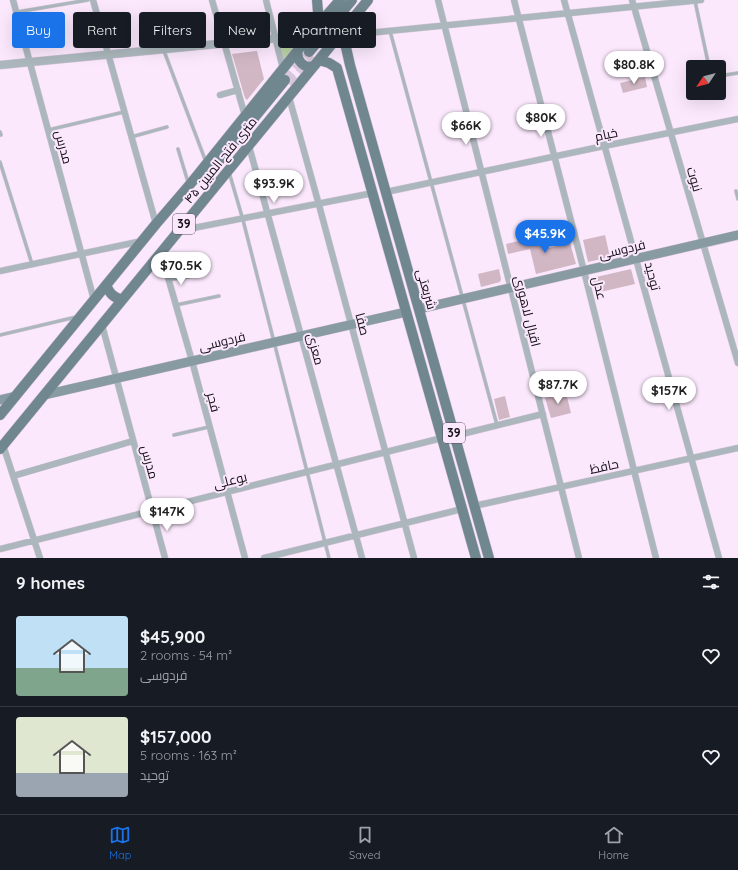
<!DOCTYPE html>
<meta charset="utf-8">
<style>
body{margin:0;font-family:Quicksand,Cairo,sans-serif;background:#20242c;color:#f1f3f6;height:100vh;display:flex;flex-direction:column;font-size:15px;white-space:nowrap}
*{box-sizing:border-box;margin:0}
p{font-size:13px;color:#9ea1a6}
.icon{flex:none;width:22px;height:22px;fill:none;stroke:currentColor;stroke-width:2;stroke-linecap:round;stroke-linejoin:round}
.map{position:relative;height:558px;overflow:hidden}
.sheet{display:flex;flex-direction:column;background:#171b24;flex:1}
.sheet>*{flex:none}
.top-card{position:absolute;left:12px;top:12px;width:400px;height:36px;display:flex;gap:8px}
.needle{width:26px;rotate:235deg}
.buttons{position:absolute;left:686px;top:60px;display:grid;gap:8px}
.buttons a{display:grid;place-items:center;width:40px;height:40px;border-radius:4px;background:#171b24;box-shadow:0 4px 16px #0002;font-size:20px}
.price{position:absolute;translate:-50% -34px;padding:0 9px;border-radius:14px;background:#fff;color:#222;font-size:13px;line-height:26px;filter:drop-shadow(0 1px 2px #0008)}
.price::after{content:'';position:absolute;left:50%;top:24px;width:12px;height:9px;margin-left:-6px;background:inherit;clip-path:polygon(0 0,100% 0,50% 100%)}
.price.selected{background:#1a73e8;color:#fff}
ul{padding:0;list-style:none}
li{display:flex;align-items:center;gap:12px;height:100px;padding:0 16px}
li+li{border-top:1px solid #363941}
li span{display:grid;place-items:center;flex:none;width:112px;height:80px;border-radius:4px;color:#555}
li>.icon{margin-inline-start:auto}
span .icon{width:48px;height:48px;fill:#fffc;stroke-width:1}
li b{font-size:17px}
h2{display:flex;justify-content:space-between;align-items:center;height:48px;padding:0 16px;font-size:17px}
.pill{padding:0 14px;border-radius:4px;background:#171b24;box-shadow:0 4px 16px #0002;font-size:14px;line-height:36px}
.pill.selected{background:#1a73e8;color:#fff}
.tabs{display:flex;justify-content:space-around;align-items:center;height:56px;border-top:1px solid #363941;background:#171b24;font-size:11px;color:#9ea1a6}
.tabs a{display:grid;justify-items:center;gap:2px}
.tabs .selected{color:#1a73e8}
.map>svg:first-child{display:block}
.green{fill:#b7d29f}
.building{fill:#d1b7c4}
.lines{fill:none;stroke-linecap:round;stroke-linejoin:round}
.primary-tunnel{stroke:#d8c7da;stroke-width:10;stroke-dasharray:10 5;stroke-linecap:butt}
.service-casing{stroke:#d6c5d8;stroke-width:4}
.minor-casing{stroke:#d6c5d8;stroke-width:7}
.tertiary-casing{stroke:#d6c5d8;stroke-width:9}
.secondary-casing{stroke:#d6c5d8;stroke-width:10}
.primary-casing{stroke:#d6c5d8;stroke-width:11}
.service{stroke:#abb7bc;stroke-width:3}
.minor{stroke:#abb7bc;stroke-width:6}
.tertiary{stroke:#abb7bc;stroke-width:8}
.secondary{stroke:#899ba2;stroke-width:9}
.primary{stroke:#71878f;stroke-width:10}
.labels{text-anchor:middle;stroke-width:4;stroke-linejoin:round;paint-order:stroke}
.shield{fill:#fbe8fd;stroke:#584e59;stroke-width:1}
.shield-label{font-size:12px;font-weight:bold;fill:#120c13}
.street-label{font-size:13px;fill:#120c13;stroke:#fbe8fd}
</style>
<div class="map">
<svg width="738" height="558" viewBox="0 0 738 558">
<rect width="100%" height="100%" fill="#fbe8fd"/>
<path class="green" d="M304,38L284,63L279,40Z"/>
<path class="building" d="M257,51L264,79L247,100L245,98L232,54Z
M645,77L647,87L623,93L620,83Z
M605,235L610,257L588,262L583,240Z
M541,236L544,249L570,243L576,264L536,274L530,249L508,254L506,244Z
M499,269L501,279L500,282L481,287L478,274Z
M631,269L635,284L596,293L592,278Z
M566,393L571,413L551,418L545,398Z
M505,396L510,417L499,420L494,399Z"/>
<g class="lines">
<path class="primary-tunnel" d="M285,80L309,52
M290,85L314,57"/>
<g class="service-casing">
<path id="service" d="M695,1L709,67
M17,12L88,0
M390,31L497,425
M164,51L206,162
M719,76L738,73
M48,130L124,112
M0,132L1,135
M131,137L167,127
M178,149L188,182
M0,162L32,264
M229,172L243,220L329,558
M736,191L738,199
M176,305L219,296
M0,335L76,317
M174,435L209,427"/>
</g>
<g class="minor-casing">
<path id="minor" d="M13,0L94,300
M93,0L156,224
M212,0L245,116
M266,0L283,69
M438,0L579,558
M514,0L584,271L656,558
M564,0L719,558
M632,0L738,363
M358,34L701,0
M220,95L238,90
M289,97L319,205L414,558
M249,146L362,558
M386,192L604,146L738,119
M178,231L373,193
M161,253L192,361L245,558
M0,271L142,241
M169,278L190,275
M102,325L165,558
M454,436L543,414
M3,445L40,558
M13,476L133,441
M474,506L738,448
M0,549L442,438
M264,558L462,509"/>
</g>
<g class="tertiary-casing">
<path id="tertiary" d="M0,65L310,35"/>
</g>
<g class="secondary-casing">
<path id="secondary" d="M419,309L738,235
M44,395L406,312
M0,400L16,396"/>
</g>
<g class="primary-casing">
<path id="primary" d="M317,0L319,24
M347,27L345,43L350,65L489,558
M298,50C295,60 305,71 315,65
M309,52L352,0
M319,60L329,63L337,68L476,558
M206,171L219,161L285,80
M106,285C110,294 113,297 122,300
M0,415L156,224L192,182L319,24L340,0
M0,449L368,0"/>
</g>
<use href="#service" class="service"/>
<use href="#minor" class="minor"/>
<use href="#tertiary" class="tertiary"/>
<use href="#secondary" class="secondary"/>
<use href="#primary" class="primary"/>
</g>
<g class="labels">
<g class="shield">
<rect x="173" y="214" width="22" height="20" rx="3"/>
<rect x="443" y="423" width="22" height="20" rx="3"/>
</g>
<g class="shield-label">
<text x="184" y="228">39</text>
<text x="454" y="437">39</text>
</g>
<g class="street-label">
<text transform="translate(606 134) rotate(-12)" y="5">خیام</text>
<text transform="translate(64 147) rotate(75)" y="5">مدرس</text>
<text transform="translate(220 160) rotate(-51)" y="5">۴۵ متری فتح المبین</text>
<text transform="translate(695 179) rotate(73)" y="5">نبوت</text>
<text transform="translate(622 249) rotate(-13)" y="5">فردوسی</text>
<text transform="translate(653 276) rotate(75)" y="5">توحید</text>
<text transform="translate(600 288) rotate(76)" y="5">عدل</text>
<text transform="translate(427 289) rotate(74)" y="5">شریعتی</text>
<text transform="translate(528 311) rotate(76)" y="5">اقبال لاهوری</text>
<text transform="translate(363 324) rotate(75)" y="5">صفا</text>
<text transform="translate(222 341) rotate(-13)" y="5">فردوسی</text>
<text transform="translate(316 349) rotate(75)" y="5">معزی</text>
<text transform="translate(214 402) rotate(75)" y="5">فجر</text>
<text transform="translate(150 462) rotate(75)" y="5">مدرس</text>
<text transform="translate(604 466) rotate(-12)" y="5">حافظ</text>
<text transform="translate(230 480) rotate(-14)" y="5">بوعلی</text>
</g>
</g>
</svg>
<div class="buttons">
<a><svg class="needle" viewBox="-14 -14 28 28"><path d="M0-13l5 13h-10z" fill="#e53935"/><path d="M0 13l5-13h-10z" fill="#9ea1a6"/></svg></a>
</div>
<b class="price" style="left:634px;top:85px">$80.8K</b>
<b class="price" style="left:541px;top:138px">$80K</b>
<b class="price" style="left:466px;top:146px">$66K</b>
<b class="price" style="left:274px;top:204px">$93.9K</b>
<b class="price selected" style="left:545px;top:254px">$45.9K</b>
<b class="price" style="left:181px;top:286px">$70.5K</b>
<b class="price" style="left:558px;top:405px">$87.7K</b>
<b class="price" style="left:669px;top:411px">$157K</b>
<b class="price" style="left:167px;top:532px">$147K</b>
<div class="top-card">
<a class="pill selected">Buy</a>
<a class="pill">Rent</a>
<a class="pill">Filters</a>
<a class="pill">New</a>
<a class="pill">Apartment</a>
</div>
</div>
<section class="sheet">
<h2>9 homes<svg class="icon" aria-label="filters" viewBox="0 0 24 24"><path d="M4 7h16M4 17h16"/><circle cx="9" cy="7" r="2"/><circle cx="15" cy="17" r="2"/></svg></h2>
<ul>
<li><span style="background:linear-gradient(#bfe0f5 65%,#7fa58c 0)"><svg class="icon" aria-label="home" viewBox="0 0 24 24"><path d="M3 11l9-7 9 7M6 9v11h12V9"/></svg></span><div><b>$45,900</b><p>2 rooms · 54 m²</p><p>فردوسی</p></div><svg class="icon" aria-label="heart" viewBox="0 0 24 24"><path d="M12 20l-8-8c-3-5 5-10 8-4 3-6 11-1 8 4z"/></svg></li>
<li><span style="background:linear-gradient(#dfe7d0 70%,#9aa5b1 0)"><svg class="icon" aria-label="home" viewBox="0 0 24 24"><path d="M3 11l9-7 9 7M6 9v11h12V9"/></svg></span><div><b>$157,000</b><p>5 rooms · 163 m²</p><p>توحید</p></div><svg class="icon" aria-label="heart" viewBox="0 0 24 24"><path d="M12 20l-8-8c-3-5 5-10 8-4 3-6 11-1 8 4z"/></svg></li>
</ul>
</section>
<nav class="tabs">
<a class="selected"><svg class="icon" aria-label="map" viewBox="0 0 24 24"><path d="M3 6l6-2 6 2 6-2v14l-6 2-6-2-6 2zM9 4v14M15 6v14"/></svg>Map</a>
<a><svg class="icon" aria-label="saved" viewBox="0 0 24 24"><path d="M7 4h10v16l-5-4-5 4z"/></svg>Saved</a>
<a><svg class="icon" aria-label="home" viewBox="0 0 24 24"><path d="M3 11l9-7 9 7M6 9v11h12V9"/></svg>Home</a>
</nav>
